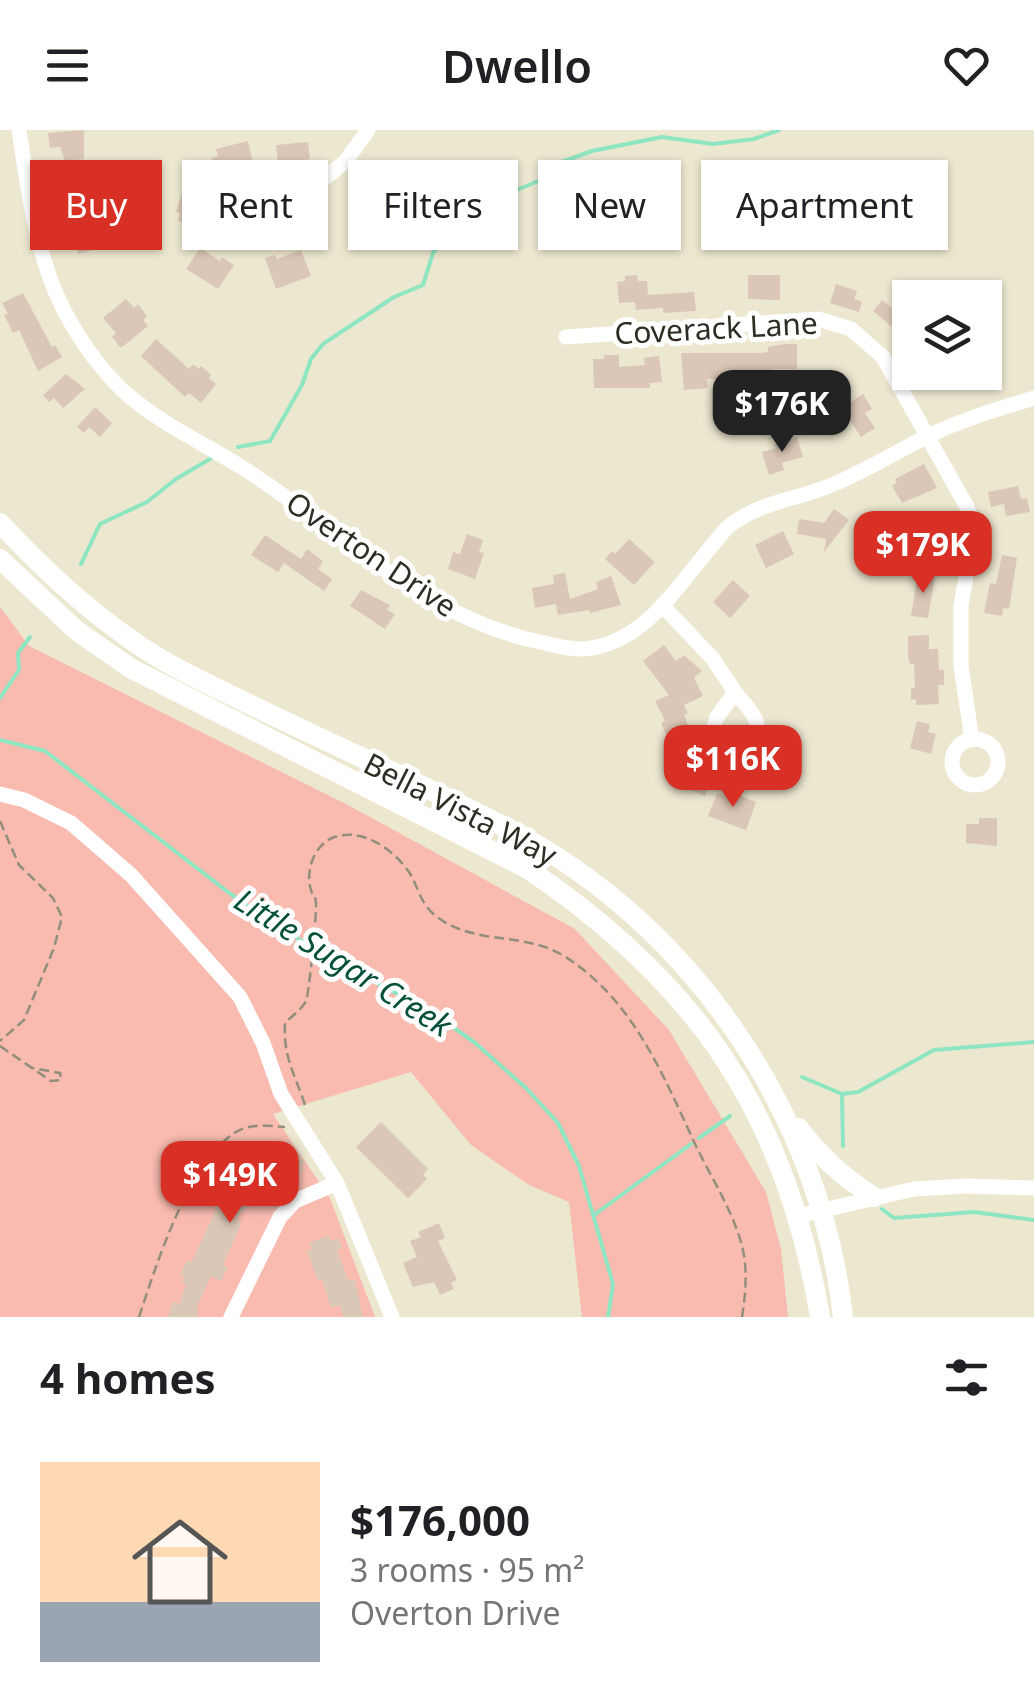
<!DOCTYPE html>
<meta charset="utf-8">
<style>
body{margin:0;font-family:"Noto Sans",sans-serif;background:#f2f2f2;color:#202124;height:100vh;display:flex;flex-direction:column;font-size:38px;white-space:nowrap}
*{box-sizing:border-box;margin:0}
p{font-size:32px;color:#757577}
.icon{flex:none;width:55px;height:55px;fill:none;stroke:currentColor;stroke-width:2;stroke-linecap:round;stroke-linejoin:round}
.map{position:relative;height:1187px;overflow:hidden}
.drawer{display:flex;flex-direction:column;background:#fff;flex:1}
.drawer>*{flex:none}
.hud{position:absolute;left:30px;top:30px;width:975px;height:90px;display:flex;gap:20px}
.fabs{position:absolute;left:892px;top:150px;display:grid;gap:20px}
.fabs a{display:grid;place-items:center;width:110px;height:110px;border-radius:0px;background:#fff;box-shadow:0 2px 8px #0004;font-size:50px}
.price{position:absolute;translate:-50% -85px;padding:0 22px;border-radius:20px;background:#d93025;color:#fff;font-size:32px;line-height:65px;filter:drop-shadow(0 2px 5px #0008)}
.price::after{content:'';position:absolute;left:50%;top:60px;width:30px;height:22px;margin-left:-15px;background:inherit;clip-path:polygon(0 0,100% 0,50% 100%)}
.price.selected{background:#222;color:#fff}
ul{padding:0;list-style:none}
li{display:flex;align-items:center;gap:30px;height:250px;padding:0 40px}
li+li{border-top:2px solid #e0e0e0}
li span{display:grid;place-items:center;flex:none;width:280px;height:200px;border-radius:0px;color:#555}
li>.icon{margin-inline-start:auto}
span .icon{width:120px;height:120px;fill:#fffc;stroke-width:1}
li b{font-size:42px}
h2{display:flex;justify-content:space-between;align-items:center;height:120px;padding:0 40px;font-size:42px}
.tag{padding:0 35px;border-radius:0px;background:#fff;box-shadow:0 2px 8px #0004;font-size:35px;line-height:90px}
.tag.selected{background:#d93025;color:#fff}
header{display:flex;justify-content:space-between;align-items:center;height:130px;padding:0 40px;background:#fff;font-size:45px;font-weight:600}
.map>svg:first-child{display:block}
.green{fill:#f9bbb0}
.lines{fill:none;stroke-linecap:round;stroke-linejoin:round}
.stream{stroke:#8ee5c1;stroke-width:4}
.building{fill:#dbc7b5}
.path{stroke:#928e7d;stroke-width:2.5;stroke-dasharray:10 5;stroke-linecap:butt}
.minor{stroke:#fff;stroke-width:15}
.major{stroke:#fff;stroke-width:20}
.labels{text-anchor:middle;stroke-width:10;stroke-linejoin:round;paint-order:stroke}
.street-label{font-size:30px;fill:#2e2c23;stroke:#fff}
.water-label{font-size:32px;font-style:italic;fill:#055039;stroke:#fff}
</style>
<header><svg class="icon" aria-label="menu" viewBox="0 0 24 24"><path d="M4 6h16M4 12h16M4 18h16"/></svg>Dwello<svg class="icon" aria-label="heart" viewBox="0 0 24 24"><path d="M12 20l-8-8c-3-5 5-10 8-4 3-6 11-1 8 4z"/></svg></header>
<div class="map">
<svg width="1034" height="1187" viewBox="0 0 1034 1187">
<rect width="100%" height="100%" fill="#ece7cf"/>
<path class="green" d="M0,477L29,516L348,675L575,799L669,900L766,1062L781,1119L788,1187H582L569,1072L529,1055L471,1015L411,942L273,984L330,1068L375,1187H0Z"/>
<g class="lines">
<path class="stream" d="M238,317L270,311L302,255L311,229L323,214L394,167L423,155L433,123L448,102L475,96L512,62L543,49L559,33L592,21L662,7L713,14L754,9L779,0
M81,434L100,394L147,372L176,349L210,329
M0,568L19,540L18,523L30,507
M0,610L45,621L232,765L320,823L430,881L474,912L526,958L558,993L579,1036L613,1154L608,1187
M802,947L842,964L858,962L934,920L1034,912
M842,966L843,1016
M699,1008L730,986
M882,1079L894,1088L974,1082L1034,1090
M594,1085L691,1014"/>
</g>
<path class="building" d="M84,0V29L65,31L60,17L50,18L48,3Z
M248,11L255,41L216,51L211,28L218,26L216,19Z
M308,12L310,29L278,33L276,15Z
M189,54L222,63L209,99L178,91L180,83L176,82L182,62L186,63Z
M95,86L103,117L78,124L77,118L71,120L68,106L62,108L58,96Z
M200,118L220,131L222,127L234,135L218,159L186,139Z
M301,120L311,146L276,159L265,128L275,125L277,129Z
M637,145L638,151H647L648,165L694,162L696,181L663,183V178L636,180L635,172L619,173L617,152L625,151V146Z
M748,145H780V170L748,169Z
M836,154L857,161L854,169L862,172L859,182L830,173Z
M23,163L52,217L55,215L62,227L38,241L19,200L13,203L4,185L8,184L2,173Z
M126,169L134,178L138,174L147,186L143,190L148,196L121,218L112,207L116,203L103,188Z
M882,170L900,185L891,196L873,181Z
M156,209L189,239L193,234L199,239L201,236L211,245L209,248L216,254L201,273L189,263L185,267L141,226Z
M785,214H797V239H773V243L751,244L752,248L707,249L708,258L684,260L681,223H759L768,222V217Z
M604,225H619V237L645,235L644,228L659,226L662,252L650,253V258H594L593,229H604Z
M66,244L85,259L63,278L54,268L49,272L43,265Z
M863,264L872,279L865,283L875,298L861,307L842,278Z
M95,277L112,293L100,307L89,297L84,303L77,297Z
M797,307L803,327L782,333L784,340L769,345L762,322L776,318L774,314Z
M924,334L937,358L902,373L892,356L897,353L895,349Z
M1018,356L1021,369L1027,368L1030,382L1006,386L1004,374L991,377L988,362Z
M834,379L849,390L824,422L826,409L797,404L799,389L824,393Z
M783,401L794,424L766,438L755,415Z
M467,404L483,410L479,422L484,423L475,449L448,439L453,422L460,424Z
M265,405L301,429L307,419L323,431L318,439L332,449L324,461L284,433L278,442L251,425Z
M629,409L655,432L634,455L605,429L612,421L615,424Z
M1002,425L1017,428L1009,479L1003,478L1002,486L984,483L990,453L996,454Z
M565,443L570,469L598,459L596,452L611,446L621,475L590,483L589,480L558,485L556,474L535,478L532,458L554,454L553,445Z
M918,444L935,447L928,488L911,486Z
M733,450L750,466L730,488L713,472Z
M361,460L390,475L387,480L395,484L385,499L350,476Z
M929,505V519H938L939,540H944V555H938L939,574L916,575V569L911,570V558H915L914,534H910L908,527V506Z
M664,515L676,531L684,525L702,541L694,548L703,566L684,575L688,583L684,585L688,595L666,605L661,593L665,591L655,571L669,565L643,531Z
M917,591L930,594L928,602L936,604L931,624L910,618Z
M679,622L717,634L705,666L691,660L693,654L670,645Z
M731,662L756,672L746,700L708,686L717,663L729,667Z
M979,688H997V716L966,713V694H979Z
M381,992L428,1039L423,1045L427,1049L408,1068L356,1017Z
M288,1010L305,1033L301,1036L304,1040L286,1053L284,1049L276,1054L271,1048L247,1071L250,1075L236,1088L241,1090L240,1097L223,1135L228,1137L221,1151L211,1146L198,1174L197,1187H168L173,1171L179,1174L186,1155L182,1153L185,1147L180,1145L187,1130L191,1132L195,1125L222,1066L220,1063L232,1052L229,1048L245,1033L256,1043L277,1028L272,1021Z
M439,1093L445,1108L438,1111L457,1150L451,1153L454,1159L440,1165L434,1152L413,1157L403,1133L417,1127L410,1111L421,1107L418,1102Z
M329,1105L331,1111L339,1108L342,1118L337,1120L349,1151L355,1149L363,1187H343L340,1175L331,1178L322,1150L318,1151L307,1121L312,1119L309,1113Z"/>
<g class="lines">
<path class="path" d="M0,691L19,735L53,768L62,787L54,818L24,890L0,911
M0,916L51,951L61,950L60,943L33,938
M305,975C295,944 283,928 285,893C291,887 302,879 306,871C309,864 317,783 316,773C314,759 315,773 311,760C305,741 314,716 332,708C361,696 393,719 409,742C419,758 420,774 436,786C474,816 523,801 564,826C633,869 663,945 696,1016C711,1047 731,1078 741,1112C748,1137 746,1162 742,1187
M139,1187C155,1139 193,1015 245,998C258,994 272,996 285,997"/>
<path class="minor" d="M19,0C29,65 37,137 72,195C87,220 107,247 129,266C163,295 205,314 243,338C341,400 423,488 540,512C557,516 574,521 592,518C646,509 677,457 710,418C718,409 725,397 736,391C768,370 800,369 834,354C867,340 896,322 928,306C961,290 998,279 1034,268
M312,58L265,61L255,67C248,85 248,92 264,104L281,101L290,93L312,58L345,32L368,0
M566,207L818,189L851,199L883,227L967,377L974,400L961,476V536L972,610
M662,475L713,529L735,562
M735,562C742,571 752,580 756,591C764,612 742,623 725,618L713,600L717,587Z
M952 632a23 23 0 1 1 46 0a23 23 0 1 1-46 0Z
M0,664L24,670L71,693L131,745L240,867L263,913L281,964L337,1053L392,1187
M798,1086L914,1059L965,1056L1034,1058
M231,1187L280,1087L295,1071L337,1053"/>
<path class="major" d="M0,393C40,436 81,475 130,509C164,534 205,552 243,571C333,616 427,655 516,703C694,798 821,986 843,1187
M0,429L77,501L132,539L528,739C698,854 786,983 820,1187
M799,998C820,1027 844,1048 874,1067"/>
</g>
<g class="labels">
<g class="street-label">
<text transform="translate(716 199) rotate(-3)" y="10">Coverack Lane</text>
<text transform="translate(371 425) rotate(34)" y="10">Overton Drive</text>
<text transform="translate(460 680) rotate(27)" y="10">Bella Vista Way</text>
</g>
<g class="water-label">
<text transform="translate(343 833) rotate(32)" y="11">Little Sugar Creek</text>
</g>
</g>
</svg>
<div class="fabs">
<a><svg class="icon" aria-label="layers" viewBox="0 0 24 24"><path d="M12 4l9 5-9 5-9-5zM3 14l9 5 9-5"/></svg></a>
</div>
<b class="price selected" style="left:782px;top:325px">$176K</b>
<b class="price" style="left:923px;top:466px">$179K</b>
<b class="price" style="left:733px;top:680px">$116K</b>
<b class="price" style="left:230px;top:1096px">$149K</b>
<div class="hud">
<a class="tag selected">Buy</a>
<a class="tag">Rent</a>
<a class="tag">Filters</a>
<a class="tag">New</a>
<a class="tag">Apartment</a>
</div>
</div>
<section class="drawer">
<h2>4 homes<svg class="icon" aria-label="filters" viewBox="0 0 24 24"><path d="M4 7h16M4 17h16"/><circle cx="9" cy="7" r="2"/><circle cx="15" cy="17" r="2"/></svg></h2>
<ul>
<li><span style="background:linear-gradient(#ffd9b3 70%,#9aa5b1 0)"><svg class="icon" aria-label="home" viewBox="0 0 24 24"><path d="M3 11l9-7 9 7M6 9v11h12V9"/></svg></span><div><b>$176,000</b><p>3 rooms · 95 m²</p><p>Overton Drive</p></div></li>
</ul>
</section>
